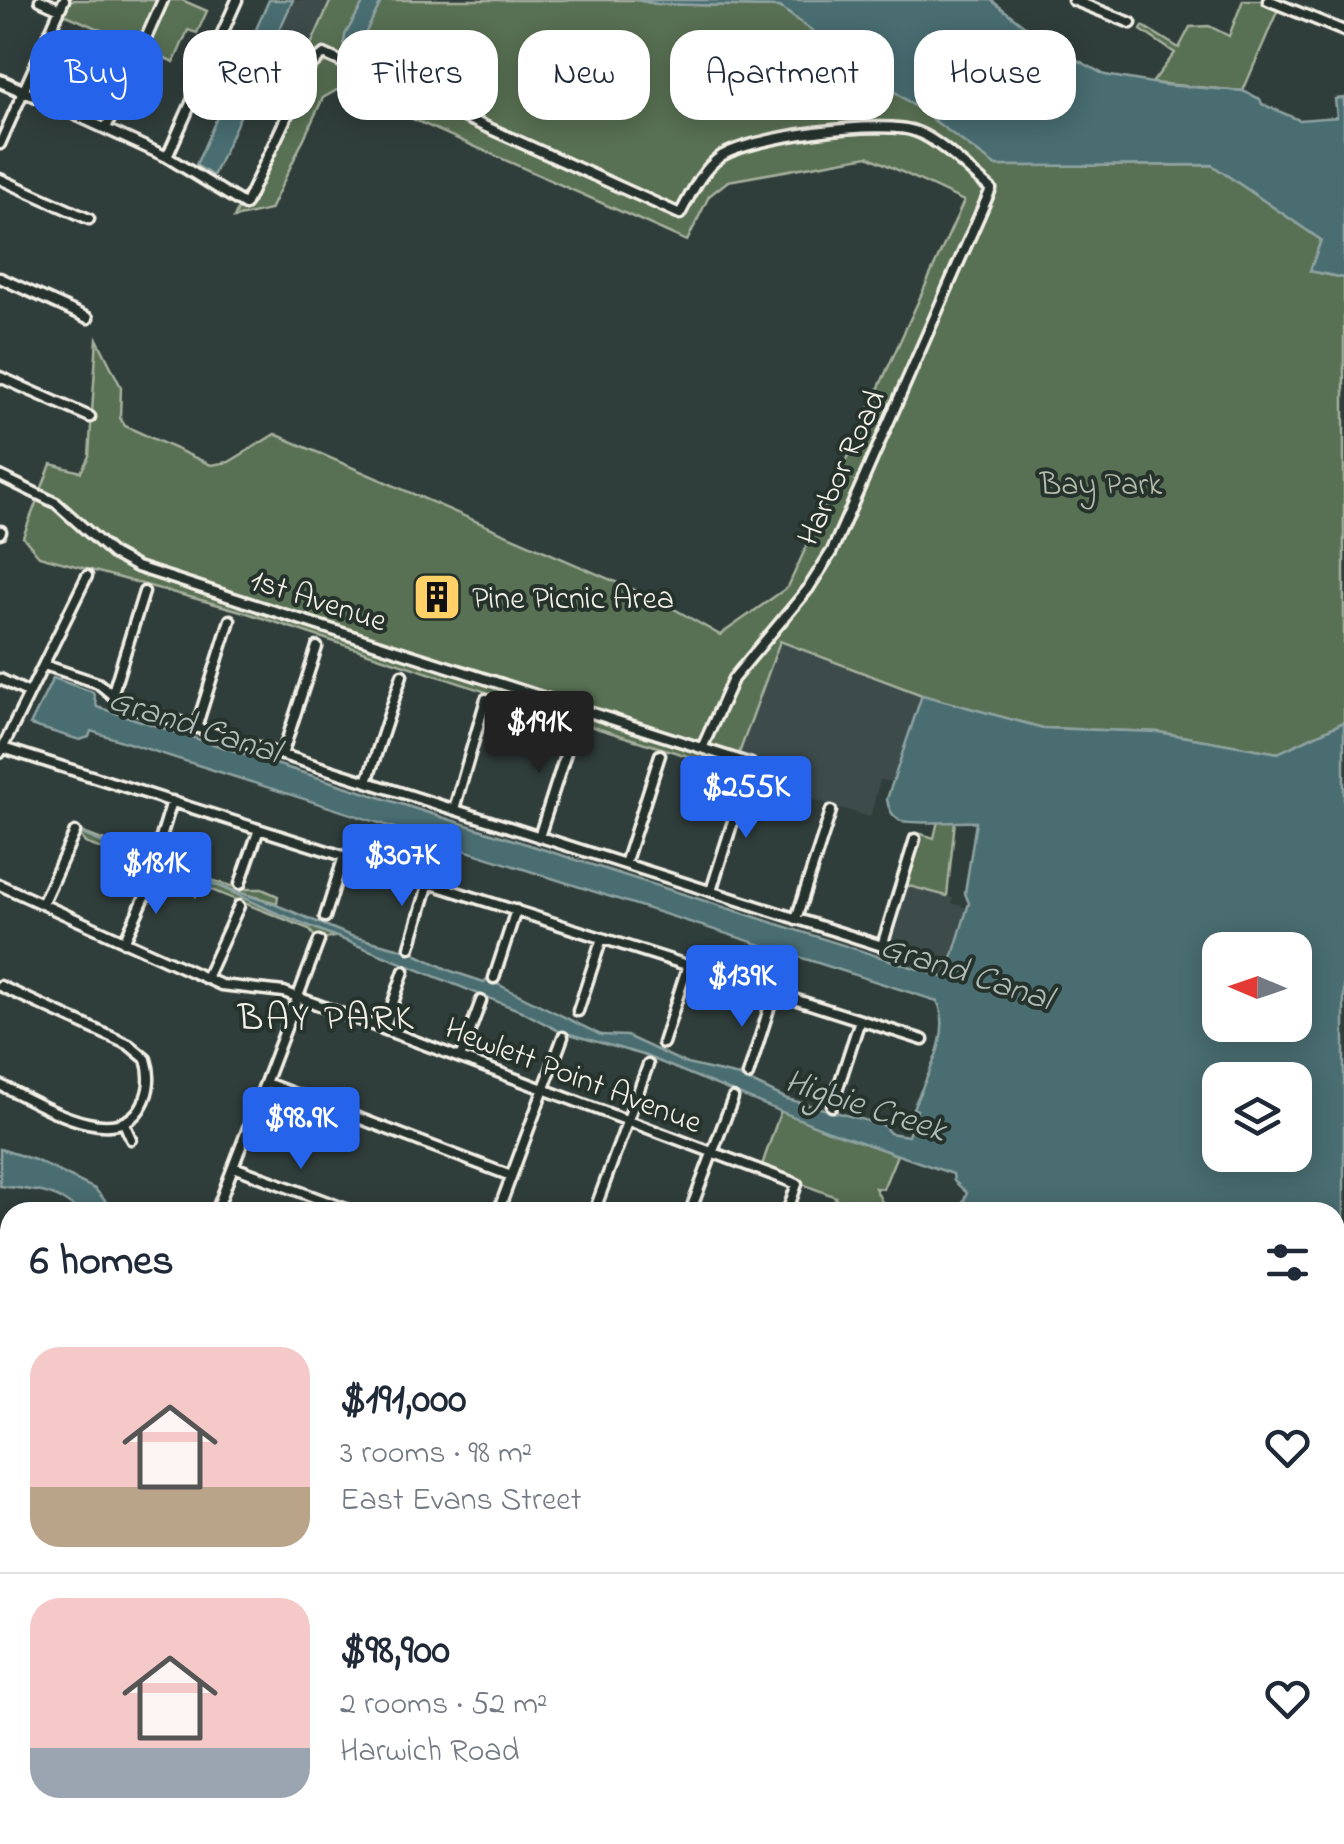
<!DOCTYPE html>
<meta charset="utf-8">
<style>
body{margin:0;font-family:"Indie Flower",sans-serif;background:#f2f2f3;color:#1f2937;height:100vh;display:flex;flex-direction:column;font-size:38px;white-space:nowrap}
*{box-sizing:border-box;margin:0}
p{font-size:32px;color:#747a83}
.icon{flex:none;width:55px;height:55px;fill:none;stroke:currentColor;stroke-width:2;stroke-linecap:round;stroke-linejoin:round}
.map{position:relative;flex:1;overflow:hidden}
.sheet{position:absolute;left:0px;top:1202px;width:1345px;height:642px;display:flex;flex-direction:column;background:#fff;border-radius:30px 30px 0 0;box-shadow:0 5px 25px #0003}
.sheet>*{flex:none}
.banner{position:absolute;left:30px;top:30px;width:1285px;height:90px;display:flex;gap:20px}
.needle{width:65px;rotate:272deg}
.controls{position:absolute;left:1202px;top:932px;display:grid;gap:20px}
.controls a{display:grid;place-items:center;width:110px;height:110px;border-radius:20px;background:#fff;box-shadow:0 5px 25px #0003;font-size:50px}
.price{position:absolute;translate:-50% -85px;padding:0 22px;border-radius:10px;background:#2563eb;color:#fff;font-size:32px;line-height:65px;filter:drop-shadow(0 2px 5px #0008)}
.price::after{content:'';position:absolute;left:50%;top:60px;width:30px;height:22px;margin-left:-15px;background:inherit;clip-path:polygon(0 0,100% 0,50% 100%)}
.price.active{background:#222;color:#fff}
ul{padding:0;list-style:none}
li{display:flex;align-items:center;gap:30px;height:250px;padding:0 30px}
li+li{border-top:2px solid #e0e1e3}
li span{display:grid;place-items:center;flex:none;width:280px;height:200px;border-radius:30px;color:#555}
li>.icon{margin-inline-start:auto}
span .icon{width:120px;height:120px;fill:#fffc;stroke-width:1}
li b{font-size:42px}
h2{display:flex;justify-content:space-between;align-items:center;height:120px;padding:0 30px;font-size:42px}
.pill{padding:0 35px;border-radius:30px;background:#fff;box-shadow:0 5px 25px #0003;font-size:35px;line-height:90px}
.pill.active{background:#2563eb;color:#fff}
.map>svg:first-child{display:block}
.built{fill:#3c4b4c}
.green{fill:#596f53;stroke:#a6b09e;stroke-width:2.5}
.water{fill:#4a6d71;stroke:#8ea2a1;stroke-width:2.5;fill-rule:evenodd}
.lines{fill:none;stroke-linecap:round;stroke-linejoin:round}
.stream{stroke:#8ea2a1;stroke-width:2.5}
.street-casing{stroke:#f4f1e8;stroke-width:15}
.secondary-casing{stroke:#f4f1e8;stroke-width:18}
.street{stroke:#26332d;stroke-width:8}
.secondary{stroke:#26332d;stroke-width:10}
.labels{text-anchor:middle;stroke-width:8;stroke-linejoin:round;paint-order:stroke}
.street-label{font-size:32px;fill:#f4f1e8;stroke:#26332d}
.park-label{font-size:32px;fill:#b6bdac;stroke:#26332d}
.poi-label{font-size:32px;fill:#f4f1e8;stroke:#26332d;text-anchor:start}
.water-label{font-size:35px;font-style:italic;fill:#b0bcb8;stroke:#26332d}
.quarter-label{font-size:38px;letter-spacing:2.5px;fill:#f4f1e8;stroke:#26332d}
</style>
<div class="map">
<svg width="1344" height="1844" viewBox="0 0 1344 1844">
<rect width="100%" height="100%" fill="#303e3b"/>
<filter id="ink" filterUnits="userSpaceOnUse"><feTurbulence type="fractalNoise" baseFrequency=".01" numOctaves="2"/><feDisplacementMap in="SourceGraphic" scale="20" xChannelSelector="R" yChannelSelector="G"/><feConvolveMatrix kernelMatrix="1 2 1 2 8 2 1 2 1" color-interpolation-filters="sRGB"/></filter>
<g filter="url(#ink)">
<path class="built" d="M293,0H331L307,54L275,39Z
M780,640L922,695L895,782L880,780L870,817L750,780L733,770Z
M901,884L953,898L952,903L967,908L947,978L878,956Z"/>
<path class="green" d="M68,0H182L207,11L197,33L188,30L174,62L62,13Z
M331,0H636L657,4L780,7L996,166L1212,165L1321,240L1310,271L1344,278V722L1279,753L1158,732L1043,728L922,695L780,641L733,770L583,724L241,611L39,556L23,537L51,464L81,472L89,456L97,339L121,387L120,418L125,426L211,465L229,462L275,434L662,602L720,635L788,587L964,201L868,156L728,181L709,196L687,241L352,92L337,90L323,98L270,210L234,218Z
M1243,0H1260L1279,7L1243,91L1152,83L1175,53L1141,30L1143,26L1179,48L1190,27L1209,26L1229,36Z
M938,821H955L947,896L901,884L918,833L934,838Z
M78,831L200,877L242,889H262L278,896L277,903L223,888L272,911L339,936L317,940L309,929L209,889H203L196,896L190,884L160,875L138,862L85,843Z
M781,1110L897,1155L883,1189L875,1188L887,1212H831L836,1197L761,1168Z
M10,1506V1567L0,1576V1514Z
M221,1835H590L596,1844H223Z"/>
<path class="water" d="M269,0H293L213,176L196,165Z
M365,0H382L359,46L351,51L344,44L345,35Z
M636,0H991L1047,43L1105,75L1164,85L1243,91L1260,99L1262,104L1299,120L1337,117L1335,99L1344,98V278L1310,271L1321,240L1212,165L996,166L780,7L657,4Z
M809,66L815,71C809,85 805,99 800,113H792C788,96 794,76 809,66Z
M53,678L93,692L97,707L946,978L969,903L965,893L976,822C963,821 906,825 899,820C891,815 888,808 887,799L922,695L1043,728L1158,732L1278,753L1344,722V1844H860L854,1835H1335V1212H959L967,1193L954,1181L953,1174L826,1130L643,1055L559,1031L521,1011L272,911L217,885L274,904L351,936L409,951L451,971L484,982L487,979L601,1035L627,1036L687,1064L739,1076L787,1099L883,1125L890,1133L908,1136L917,1110L913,1108C926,1077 954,1033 937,1001L91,731L89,737L80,740L30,725ZM1220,950H1295V1025H1220ZM1220,1080H1295V1155H1220Z
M0,1149L35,1160L95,1189L115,1212H79C58,1190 29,1190 0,1186Z"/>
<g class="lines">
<path class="stream" d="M80,833L133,856L219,886"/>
<g class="street-casing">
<path id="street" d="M40,0L60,9
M1073,0L1131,23
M1268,0L1344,31
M23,91L167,157L245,205L311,65L324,54L680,214C691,194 701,171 720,157C748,137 886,118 917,132C941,141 971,173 991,189L832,551L808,589L733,679L703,746
M106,128L163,0
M0,144L64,0
M167,157L237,0
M0,179L89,219
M0,278L88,318
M0,377L90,417
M0,476L56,503L113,554L137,567L751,764L711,891
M0,533L1,531
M44,665L98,683L123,704L882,946L915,839
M0,679L29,693
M112,695L144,592
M196,728L230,620
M3,748L923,1040
M0,753L87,576
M282,755L317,647
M367,782L402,675
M454,809L486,699
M539,837L574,728
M156,854L172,801
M625,864L660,755
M240,884L259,829
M0,885L221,985L284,992L797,1184L787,1212
M42,904L75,832
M325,917L344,856
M796,919L831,811
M124,942L154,877
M410,947L429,882
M206,978L239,906
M494,978L516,910
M0,986L129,1045L146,1059C151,1074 150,1091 142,1105C116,1154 35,1101 0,1085
M578,1011L602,938
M384,1029L404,971
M663,1043L688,965
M460,1058L481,1001
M748,1075L774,993
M266,1083L511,1176
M832,1106L860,1020
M124,1123L131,1139
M234,1167L354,1212
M849,1206L859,1212
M216,1212L319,941
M498,1212L563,1037
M594,1212L648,1065
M690,1212L733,1098
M0,1237L10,1239
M0,1399L10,1411
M0,1436L10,1427
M0,1669L10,1675
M141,1835L144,1844
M698,1835L703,1844
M0,1843L10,1834"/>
</g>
<g class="secondary-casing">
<path id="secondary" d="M0,81L23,91"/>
</g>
<use href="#street" class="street"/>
<use href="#secondary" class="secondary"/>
</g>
</g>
<defs>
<g id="building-square" transform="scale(2.5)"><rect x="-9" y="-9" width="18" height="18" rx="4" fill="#ffd166" stroke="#26332d"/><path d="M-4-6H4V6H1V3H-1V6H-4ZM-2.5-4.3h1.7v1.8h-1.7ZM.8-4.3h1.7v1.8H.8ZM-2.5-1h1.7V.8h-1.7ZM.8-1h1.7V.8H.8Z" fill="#111"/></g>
</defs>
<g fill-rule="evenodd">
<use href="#building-square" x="437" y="597"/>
</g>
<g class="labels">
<g class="street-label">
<text transform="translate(840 467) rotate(-65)" y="11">Harbor Road</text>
<text transform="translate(319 599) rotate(18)" y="11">1st Avenue</text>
<text transform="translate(574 1074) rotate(21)" y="11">Hewlett Point Avenue</text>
</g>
<g class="park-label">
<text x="1101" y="494">Bay Park</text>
</g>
<g class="poi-label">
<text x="472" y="608">Pine Picnic Area</text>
</g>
<g class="water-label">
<text transform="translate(195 724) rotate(18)" y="12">Grand Canal</text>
<text transform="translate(967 971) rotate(18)" y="12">Grand Canal</text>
<text transform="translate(866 1104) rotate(18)" y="12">Higbie Creek</text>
</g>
<g class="quarter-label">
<text x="327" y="1029">BAY PARK</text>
</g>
</g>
</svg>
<div class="controls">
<a><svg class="needle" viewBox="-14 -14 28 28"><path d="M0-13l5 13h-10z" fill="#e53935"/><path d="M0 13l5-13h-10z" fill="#747a83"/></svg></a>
<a><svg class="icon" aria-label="layers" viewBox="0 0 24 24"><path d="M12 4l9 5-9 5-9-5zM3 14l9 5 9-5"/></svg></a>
</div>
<b class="price active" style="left:539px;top:776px">$191K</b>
<b class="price" style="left:746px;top:841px">$255K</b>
<b class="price" style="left:402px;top:909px">$307K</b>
<b class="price" style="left:156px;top:917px">$181K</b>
<b class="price" style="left:742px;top:1030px">$139K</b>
<b class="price" style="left:301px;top:1172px">$98.9K</b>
<div class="banner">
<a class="pill active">Buy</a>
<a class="pill">Rent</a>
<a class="pill">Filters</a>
<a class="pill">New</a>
<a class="pill">Apartment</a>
<a class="pill">House</a>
</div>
<section class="sheet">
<h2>6 homes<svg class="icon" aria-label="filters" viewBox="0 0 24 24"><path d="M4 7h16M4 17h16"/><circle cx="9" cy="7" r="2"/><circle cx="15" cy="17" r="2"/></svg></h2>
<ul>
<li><span style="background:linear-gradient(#f6c9c9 70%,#b9a48a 0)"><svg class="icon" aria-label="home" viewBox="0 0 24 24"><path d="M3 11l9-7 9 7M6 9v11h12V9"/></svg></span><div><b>$191,000</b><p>3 rooms · 98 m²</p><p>East Evans Street</p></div><svg class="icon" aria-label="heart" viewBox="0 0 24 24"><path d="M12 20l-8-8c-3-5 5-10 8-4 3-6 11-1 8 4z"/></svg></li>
<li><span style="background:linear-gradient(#f6c9c9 75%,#9aa5b1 0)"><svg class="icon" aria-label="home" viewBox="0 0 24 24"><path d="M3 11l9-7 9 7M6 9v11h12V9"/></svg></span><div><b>$98,900</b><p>2 rooms · 52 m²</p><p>Harwich Road</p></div><svg class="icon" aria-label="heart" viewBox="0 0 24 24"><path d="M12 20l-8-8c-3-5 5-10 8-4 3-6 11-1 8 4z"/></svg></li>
</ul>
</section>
</div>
